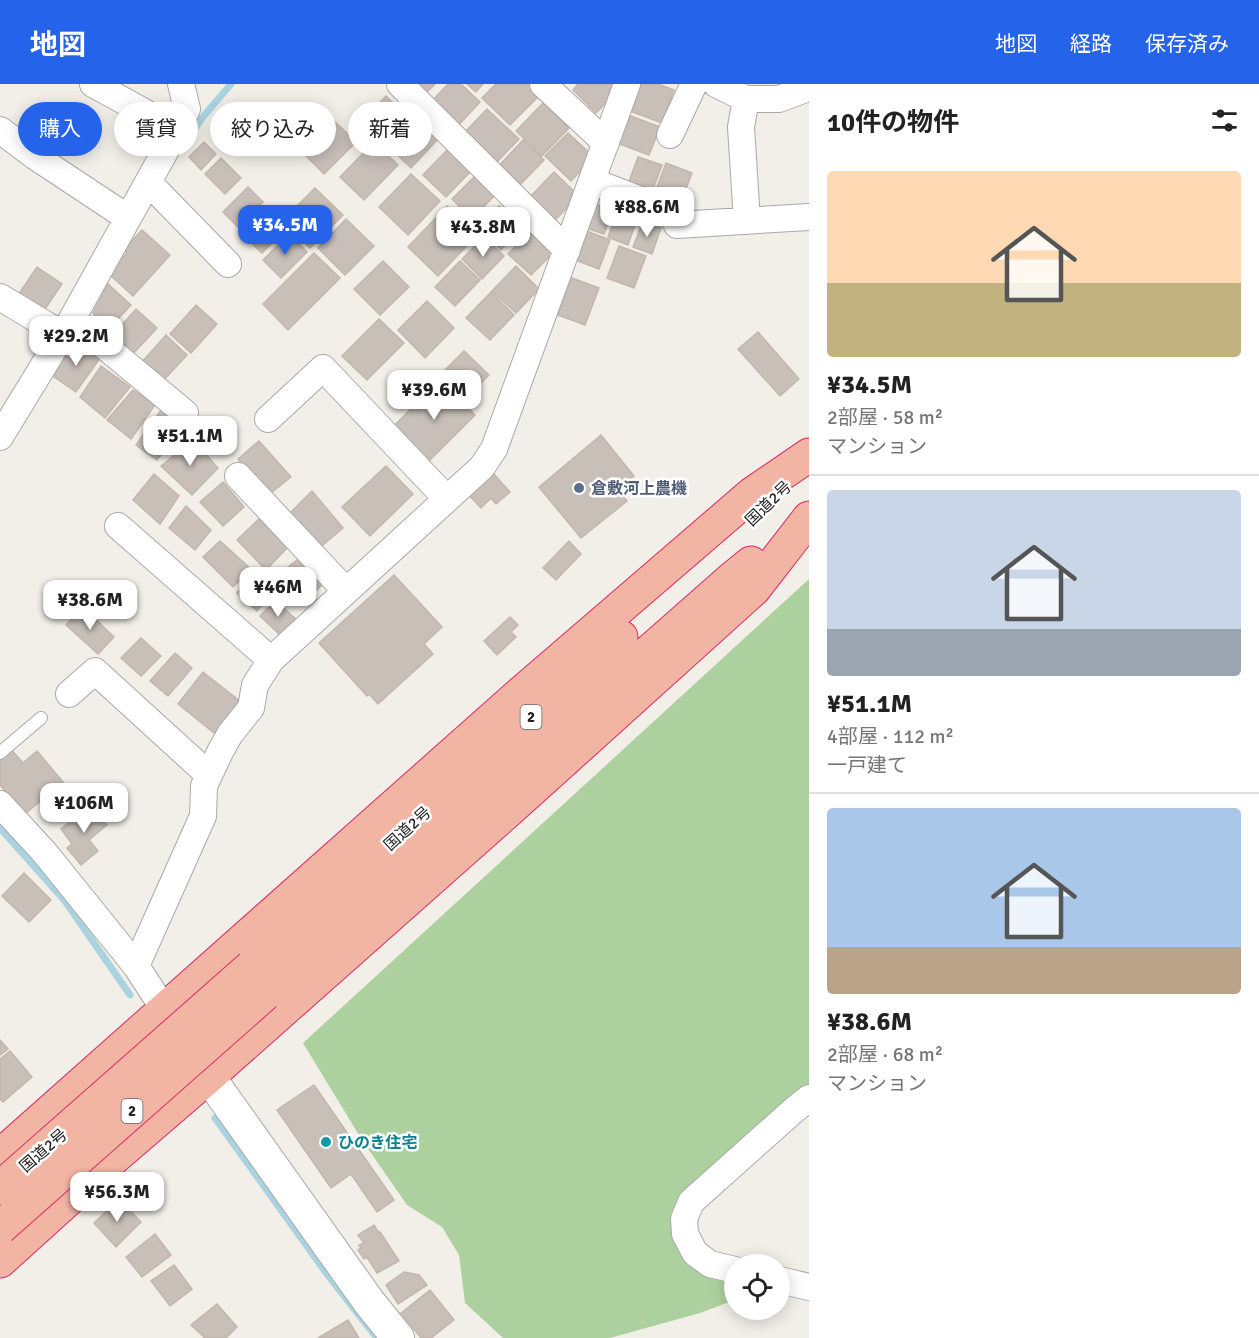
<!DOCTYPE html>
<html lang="ja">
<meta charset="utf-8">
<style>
body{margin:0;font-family:Signika,"Noto Sans JP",sans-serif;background:#f2f2f2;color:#222;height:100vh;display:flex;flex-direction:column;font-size:22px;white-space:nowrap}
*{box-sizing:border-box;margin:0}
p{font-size:20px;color:#767676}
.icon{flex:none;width:33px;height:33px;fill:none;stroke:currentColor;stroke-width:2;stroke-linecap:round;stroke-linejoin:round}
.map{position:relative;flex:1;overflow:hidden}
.sheet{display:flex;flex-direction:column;background:#fff;width:450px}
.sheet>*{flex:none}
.banner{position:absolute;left:18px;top:18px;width:570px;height:54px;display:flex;gap:12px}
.buttons{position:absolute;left:724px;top:1170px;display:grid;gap:12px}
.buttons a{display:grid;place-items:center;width:66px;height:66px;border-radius:50%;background:#fff;box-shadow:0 3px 15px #0003;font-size:30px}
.price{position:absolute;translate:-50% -51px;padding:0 14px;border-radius:12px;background:#fff;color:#222;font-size:20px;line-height:39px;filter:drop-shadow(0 2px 3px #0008)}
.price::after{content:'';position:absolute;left:50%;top:36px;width:18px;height:14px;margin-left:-9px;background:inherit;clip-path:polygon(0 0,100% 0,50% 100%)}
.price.active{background:#2563eb;color:#fff}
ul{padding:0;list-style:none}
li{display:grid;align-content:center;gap:12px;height:318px;padding:0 18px}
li+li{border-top:2px solid #e0e0e0}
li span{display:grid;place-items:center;height:186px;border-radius:6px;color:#555}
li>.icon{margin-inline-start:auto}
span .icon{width:108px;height:108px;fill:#fffc;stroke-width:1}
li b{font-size:26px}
h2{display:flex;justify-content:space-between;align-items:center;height:72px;padding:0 18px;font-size:26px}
.chip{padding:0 21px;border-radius:27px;background:#fff;box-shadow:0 3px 15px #0003;font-size:21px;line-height:54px}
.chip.active{background:#2563eb;color:#fff}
header{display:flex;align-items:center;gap:36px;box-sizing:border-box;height:84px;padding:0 30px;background:#2563eb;color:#fff}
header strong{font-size:28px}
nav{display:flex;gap:33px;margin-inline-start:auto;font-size:21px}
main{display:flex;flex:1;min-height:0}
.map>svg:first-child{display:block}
.forest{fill:#add19e}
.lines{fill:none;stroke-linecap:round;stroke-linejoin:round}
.stream{stroke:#aad3df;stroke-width:7}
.building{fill:#c7bfb8;stroke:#c4b6ab;stroke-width:1.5}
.service-casing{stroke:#a9a9a9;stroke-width:14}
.minor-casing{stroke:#a9a9a9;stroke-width:28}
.tertiary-casing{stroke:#a9a9a9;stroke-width:34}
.trunk-casing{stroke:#dc2a67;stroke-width:35}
.service{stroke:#fff;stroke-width:12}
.minor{stroke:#fff;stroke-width:26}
.tertiary{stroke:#fff;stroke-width:32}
.trunk{stroke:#f2b4a3;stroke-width:33}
.trunk-bridge-casing{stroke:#dc2a67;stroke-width:35;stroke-linecap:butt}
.trunk-bridge{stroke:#f2b4a3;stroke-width:33}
.service-dot{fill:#5c6f8a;stroke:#fff;stroke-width:2}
.culture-dot{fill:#0f9aa8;stroke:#fff;stroke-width:2}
.labels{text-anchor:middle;stroke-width:5;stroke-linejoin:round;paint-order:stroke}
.shield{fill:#fff;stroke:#646464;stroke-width:1.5}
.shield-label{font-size:15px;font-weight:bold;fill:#222}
.service-label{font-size:16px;font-weight:bold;fill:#4e5e75;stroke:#fff;text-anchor:start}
.street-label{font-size:16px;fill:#222;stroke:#fff}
.culture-label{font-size:16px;font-weight:bold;fill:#0d838f;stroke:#fff;text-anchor:start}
</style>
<header>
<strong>地図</strong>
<nav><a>地図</a><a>経路</a><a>保存済み</a></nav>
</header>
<main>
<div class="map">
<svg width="809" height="1254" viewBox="0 0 809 1254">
<rect width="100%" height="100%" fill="#f2efe9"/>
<path class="forest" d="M809,495V1002L701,1096L681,1109L673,1125L675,1146L735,1196V1216L700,1229L610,1254H503L465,1219L459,1171L442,1143L407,1121L362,1056L303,959Z"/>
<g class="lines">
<path class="stream" d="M182,64L202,34L231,0
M0,744L65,817L130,911
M215,1034L327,1190L377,1254"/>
</g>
<path class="building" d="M403,0H435L419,16Z
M448,0H461L480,18L456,44L430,19Z
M467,0H483L476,8Z
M496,0H530L541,10L510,41L482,14Z
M578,0H624L596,29L573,6Z
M639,0H658L674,6L662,39L630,27Z
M386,12L405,31L383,54L364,35Z
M543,19L569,44L542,72L516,47Z
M237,22L263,48L241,71L214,44Z
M487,25L519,55L497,78L465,48Z
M628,31L660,43L649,71L617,59Z
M416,34L438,55L411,84L389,63Z
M333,36L356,58L324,90L302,68Z
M568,49L594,73L571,97L545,72Z
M523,56L544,76L516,105L496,85Z
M204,58L216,70L201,86L189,73Z
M374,58L398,81L364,116L340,93Z
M447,66L470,88L446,113L423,91Z
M638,73L662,81L651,111L627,103Z
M221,74L241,94L225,110L205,90Z
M666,79L692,89L680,120L654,111Z
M554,88L579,112L555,136L530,113Z
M411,90L440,117L408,151L379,123Z
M474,93L494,112L472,135L452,115Z
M248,103L263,118L238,143L223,128Z
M315,104L343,131L310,164L282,137Z
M595,120L613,126L604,150L586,144Z
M447,122L477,151L438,192L408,163Z
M499,122L522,144L501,166L478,143Z
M264,125L286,145L262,169L241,149Z
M618,126L638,133L628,161L608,153Z
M346,135L374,162L345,191L318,164Z
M643,137L661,144L652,170L633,163Z
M142,146L170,171L133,212L108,189L127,169L123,166Z
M584,146L610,156L599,185L573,175Z
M529,148L552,170L531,191L508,170Z
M289,150L307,168L281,194L263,176Z
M484,153L504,172L482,195L462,175Z
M619,162L646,172L634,204L607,194Z
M314,169L340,194L288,246L263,220Z
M383,177L409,203L380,231L354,205Z
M460,177L480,196L455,222L435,203Z
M516,182L539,205L516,229L492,207Z
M37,183L62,200L41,231L16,214Z
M572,194L599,204L585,241L558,231Z
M108,200L131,221L107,247L93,229Z
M491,208L514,231L490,256L466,234Z
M427,217L454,244L425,274L398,246Z
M196,221L217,240L191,269L170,250Z
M136,225L157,244L131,272L111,253Z
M379,235L404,259L367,296L342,272Z
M758,248L799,295L780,312L738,265Z
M166,251L187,271L162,298L141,279Z
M89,260L103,270L76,308L50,290L69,264L81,273Z
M464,267L489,291L468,312L443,288Z
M101,282L130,303L105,334L80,313Z
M440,296L475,331L428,378L393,343Z
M133,306L155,321L131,355L107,336Z
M161,326L184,342L157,376L136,361Z
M601,351L634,392L617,405L627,417L581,454L539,403Z
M193,356L218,384L192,411L161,382Z
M259,357L291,393L266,413L238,375Z
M386,382L413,410L370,452L342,423Z
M493,389L510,408L496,420L491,414L481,424L469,411Z
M154,390L179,412L160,440L133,416Z
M223,398L244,423L223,442L200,418Z
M312,407L343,444L317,466L286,433Z
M186,422L211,446L195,466L169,444Z
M259,435L288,463L266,486L237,456Z
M220,457L251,485L233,503L203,473Z
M569,457L581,470L556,496L543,484Z
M297,476L322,501L302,520L277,492Z
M253,491L273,508L257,527L237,509Z
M394,491L442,543L424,560L433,570L378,620L369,610L367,612L319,559Z
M275,517L296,535L280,551L260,532Z
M83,523L114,553L98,570L66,541Z
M510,533L518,541L511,548L516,553L497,571L484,557Z
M141,554L161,572L141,592L121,574Z
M175,569L192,584L168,612L150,597Z
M203,588L240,617L214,649L178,620Z
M9,663L23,679L37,667L63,698L25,730L0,701V671Z
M91,721L107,741L89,756L98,767L81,781L67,764L72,760L61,745Z
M24,789L51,816L29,838L2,812Z
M0,956L8,965L0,971Z
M10,967L32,993L3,1018L0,1015V975Z
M314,1001L394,1116L377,1128L351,1090L331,1104L277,1026Z
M119,1115L141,1138L116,1163L94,1139Z
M374,1141L379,1149L380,1148L399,1177L377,1189L367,1173L364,1175L358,1166L361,1164L359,1161L364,1159L358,1151Z
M155,1150L171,1171L142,1193L126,1173Z
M174,1181L192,1205L170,1222L151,1197Z
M404,1188L419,1191L427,1201L398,1220L386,1201Z
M430,1206L454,1236L431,1254H421L401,1229Z
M217,1220L237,1243L226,1254H205L191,1241Z
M348,1236L359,1254H318Z"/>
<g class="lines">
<g class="service-casing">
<path id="service" d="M0,669L41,634"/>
</g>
<g class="minor-casing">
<path id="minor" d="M93,0L177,46
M400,0L567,166
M543,0L606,59
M716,0L746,15H779L803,6L808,0
M746,15L741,43L747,137
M0,46L36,73L128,134
M670,51L694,0
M592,97L672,128L677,141L809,133
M148,98L228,180
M0,213L63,251
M72,235L185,329
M268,335L323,284L447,415
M0,353L72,235L177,46L187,25L181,0
M238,392L346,507
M118,442L271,576
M69,610L95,587L209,691
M0,720L45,769L136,882L164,925
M136,882L203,732L204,702L220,668L230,650L251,624L255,601L271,576L482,383L494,365L627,0
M735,1186L710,1180L695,1169L685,1150L684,1135L691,1118L794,1026L809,1014
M780,1196L809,1203"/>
</g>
<g class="tertiary-casing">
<path id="tertiary" d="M194,970L221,1010L369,1218L398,1254"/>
</g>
<g class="trunk-casing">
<path id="trunk" d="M251,883L621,553
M265,910L501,698L735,492L751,479
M0,1072L521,609L752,410L809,371
M0,1177L116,1072L209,992L518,718L754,505L809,434"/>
</g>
<use href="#service" class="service"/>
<use href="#minor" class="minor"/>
<use href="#tertiary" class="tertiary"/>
<use href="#trunk" class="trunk"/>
<g class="trunk-bridge-casing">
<path id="trunk-bridge" d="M0,1104L251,883
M0,1144L265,910"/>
</g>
<use href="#trunk-bridge" class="trunk-bridge"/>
</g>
<circle class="service-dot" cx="579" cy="404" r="6"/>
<circle class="culture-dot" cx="326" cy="1058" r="6"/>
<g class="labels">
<g class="shield">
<rect x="520.5" y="621" width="21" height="24" rx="4.5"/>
<rect x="121.5" y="1015" width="21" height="24" rx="4.5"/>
</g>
<g class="shield-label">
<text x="531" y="638">2</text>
<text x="132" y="1032">2</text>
</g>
<g class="service-label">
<text x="591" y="410">倉敷河上農機</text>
</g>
<g class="street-label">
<text transform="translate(768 419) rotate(-44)" y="6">国道2号</text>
<text transform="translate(407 744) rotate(-42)" y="6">国道2号</text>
<text transform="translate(43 1066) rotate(-41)" y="6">国道2号</text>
</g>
<g class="culture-label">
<text x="338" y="1064">ひのき住宅</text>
</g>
</g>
</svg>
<div class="buttons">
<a><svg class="icon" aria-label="locate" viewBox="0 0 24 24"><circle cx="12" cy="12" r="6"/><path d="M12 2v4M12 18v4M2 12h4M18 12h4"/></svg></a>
</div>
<b class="price" style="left:647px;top:154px">¥88.6M</b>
<b class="price active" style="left:285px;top:172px">¥34.5M</b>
<b class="price" style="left:483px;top:174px">¥43.8M</b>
<b class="price" style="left:76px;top:283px">¥29.2M</b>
<b class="price" style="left:434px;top:337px">¥39.6M</b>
<b class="price" style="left:190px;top:383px">¥51.1M</b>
<b class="price" style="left:278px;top:534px">¥46M</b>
<b class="price" style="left:90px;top:547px">¥38.6M</b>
<b class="price" style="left:84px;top:750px">¥106M</b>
<b class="price" style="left:117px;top:1139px">¥56.3M</b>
<div class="banner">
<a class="chip active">購入</a>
<a class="chip">賃貸</a>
<a class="chip">絞り込み</a>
<a class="chip">新着</a>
</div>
</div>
<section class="sheet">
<h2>10件の物件<svg class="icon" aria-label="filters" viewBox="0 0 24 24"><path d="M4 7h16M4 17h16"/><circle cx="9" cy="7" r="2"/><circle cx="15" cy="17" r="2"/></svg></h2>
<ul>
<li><span style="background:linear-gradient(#ffd9b3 60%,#c2b280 0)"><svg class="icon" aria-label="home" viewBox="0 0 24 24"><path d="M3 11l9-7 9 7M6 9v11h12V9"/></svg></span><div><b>¥34.5M</b><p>2部屋 · 58 m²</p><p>マンション</p></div></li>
<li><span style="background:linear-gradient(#c9d6e8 75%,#9aa5b1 0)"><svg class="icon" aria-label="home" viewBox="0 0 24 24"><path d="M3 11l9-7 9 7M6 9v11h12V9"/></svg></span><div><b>¥51.1M</b><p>4部屋 · 112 m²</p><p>一戸建て</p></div></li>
<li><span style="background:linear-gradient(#a9c7e8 75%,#b9a48a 0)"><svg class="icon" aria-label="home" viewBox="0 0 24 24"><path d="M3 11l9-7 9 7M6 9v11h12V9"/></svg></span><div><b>¥38.6M</b><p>2部屋 · 68 m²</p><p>マンション</p></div></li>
</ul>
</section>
</main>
